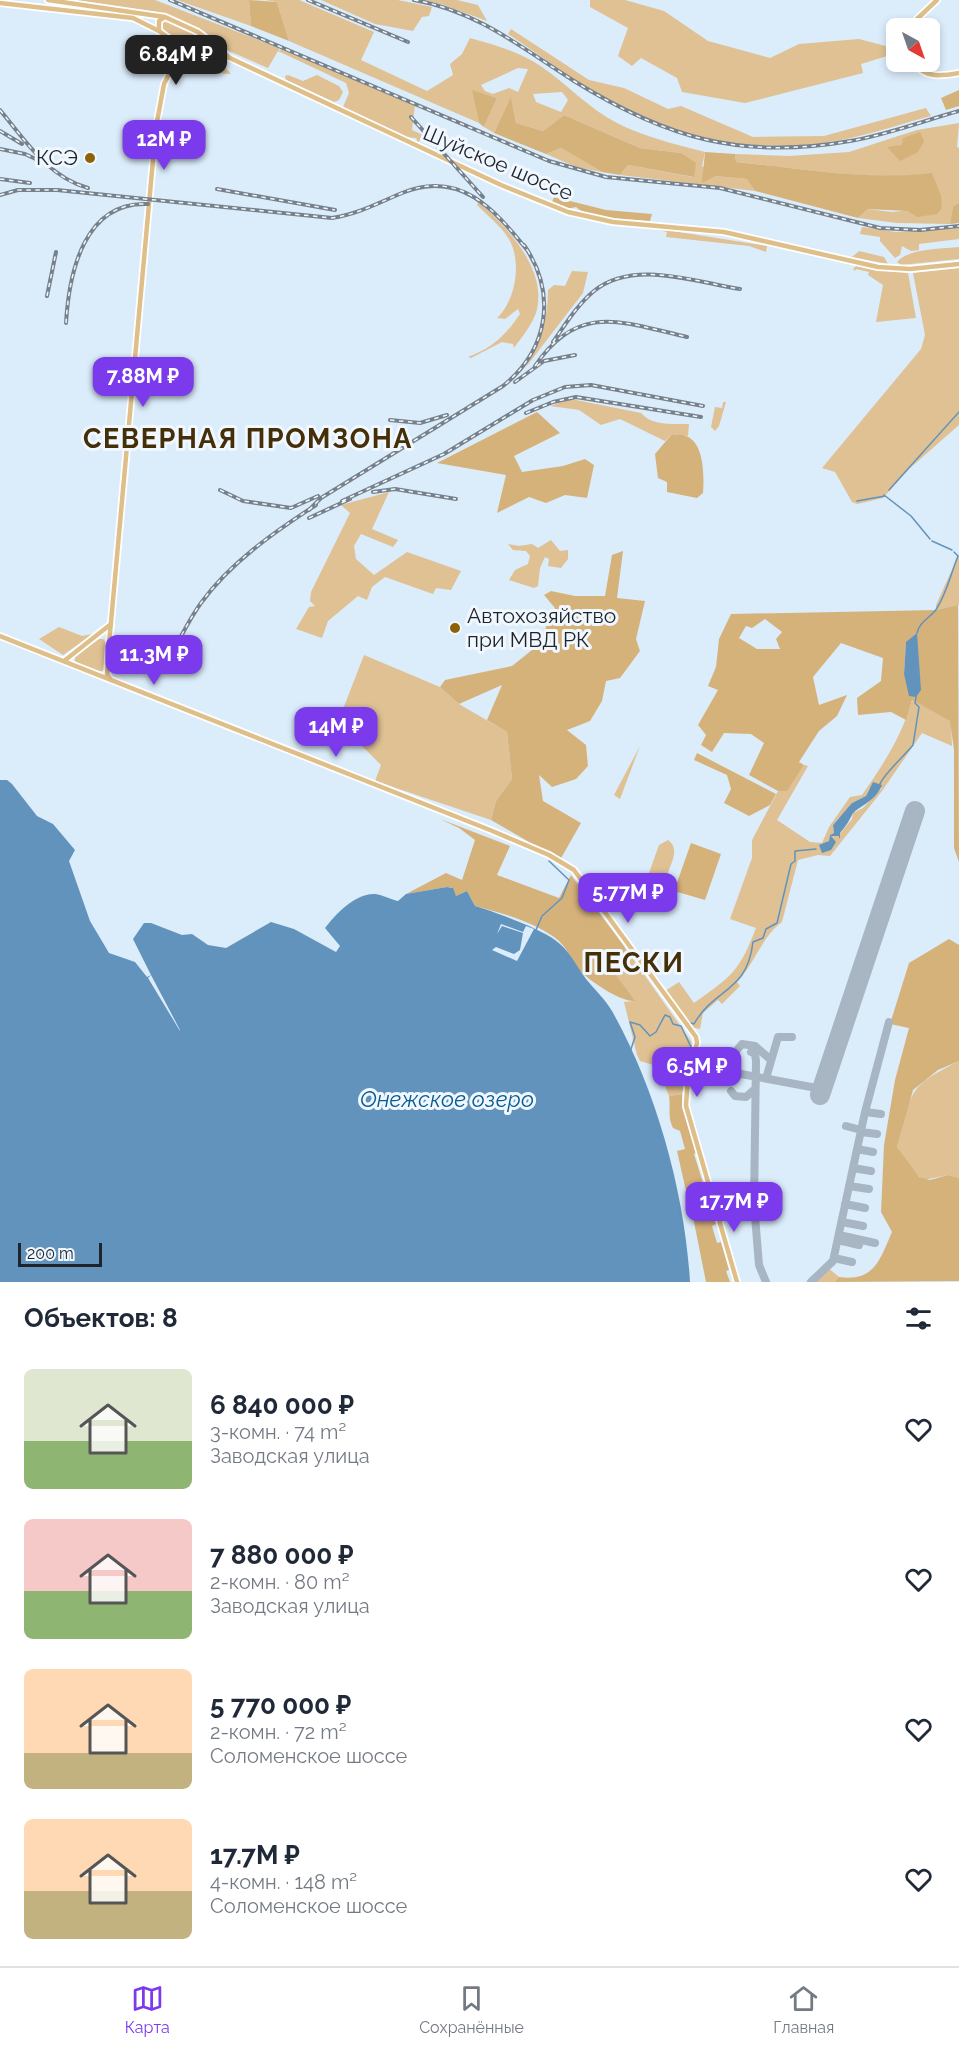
<!DOCTYPE html>
<html lang="ru">
<meta charset="utf-8">
<style>
body{margin:0;font-family:Raleway,sans-serif;background:#f6f6f7;color:#1f2937;height:100vh;display:flex;flex-direction:column;font-size:22px;white-space:nowrap}
*{box-sizing:border-box;margin:0}
p{font-size:20px;color:#747a83}
.icon{flex:none;width:33px;height:33px;fill:none;stroke:currentColor;stroke-width:2;stroke-linecap:round;stroke-linejoin:round}
.map{position:relative;height:1282px;overflow:hidden}
.panel{display:flex;flex-direction:column;background:#fff;flex:1}
.panel>*{flex:none}
.needle{width:39px;rotate:140deg}
.tools{position:absolute;left:886px;top:18px;display:grid;gap:12px}
.tools a{display:grid;place-items:center;width:54px;height:54px;border-radius:9px;background:#fff;box-shadow:0 3px 9px #0003;font-size:30px}
.scale{position:absolute;left:18px;bottom:15px;width:84px;box-sizing:border-box;padding-left:6px;border:3px solid #1e242a;border-top:0;font-size:16px;line-height:21px;white-space:nowrap;color:#1e242a;-webkit-text-stroke:4px #f0f7fe;paint-order:stroke}
.price{position:absolute;translate:-50% -51px;padding:0 14px;border-radius:12px;background:#7c3aed;color:#fff;font-size:20px;line-height:39px;filter:drop-shadow(0 2px 3px #0008)}
.price::after{content:'';position:absolute;left:50%;top:36px;width:18px;height:14px;margin-left:-9px;background:inherit;clip-path:polygon(0 0,100% 0,50% 100%)}
.price.selected{background:#222;color:#fff}
ul{padding:0;list-style:none}
li{display:flex;align-items:center;gap:18px;height:150px;padding:0 24px}
li span{display:grid;place-items:center;flex:none;width:168px;height:120px;border-radius:9px;color:#555}
li>.icon{margin-inline-start:auto}
span .icon{width:72px;height:72px;fill:#fffc;stroke-width:1}
li b{font-size:26px}
h2{display:flex;justify-content:space-between;align-items:center;height:72px;padding:0 24px;font-size:26px}
.tab-bar{display:flex;justify-content:space-around;align-items:center;height:84px;border-top:2px solid #e0e1e3;background:#fff;font-size:16px;color:#747a83}
.tab-bar a{display:grid;justify-items:center;gap:3px}
.tab-bar .selected{color:#7c3aed}
.map>svg:first-child{display:block}
.green{fill:#dfc194;fill-rule:evenodd}
.forest{fill:#d6b27b;fill-rule:evenodd}
.water{fill:#6293bd}
.pier{fill:#dbecfb}
.lines{fill:none;stroke-linecap:round;stroke-linejoin:round}
.stream{stroke:#6293bd;stroke-width:1.5}
.taxiway{stroke:#a8b6c3;stroke-width:8}
.runway{stroke:#a8b6c3;stroke-width:20}
.major-casing{stroke:#fff;stroke-width:8}
.major{stroke:#dfbf89;stroke-width:4.5}
.rail-casing{stroke:#76818b;stroke-width:4}
.rail{stroke:#f0f7fe;stroke-width:1.5;stroke-dasharray:4.5;stroke-linecap:butt}
.poi-dot{fill:#8d6207;stroke:#f0f7fe;stroke-width:2}
.labels{text-anchor:middle;stroke-width:6;stroke-linejoin:round;paint-order:stroke}
.poi-label{font-size:21px;fill:#1e242a;stroke:#f0f7fe;text-anchor:end}
.street-label{font-size:21px;fill:#1e242a;stroke:#f0f7fe}
.water-label{font-size:22px;font-style:italic;fill:#0a5b91;stroke:#f0f7fe}
.district-label{font-size:27px;font-weight:bold;letter-spacing:1.5px;fill:#442f09;stroke:#f0f7fe}
</style>
<div class="map">
<svg width="959" height="1282" viewBox="0 0 959 1282">
<rect width="100%" height="100%" fill="#dbecfb"/>
<path class="green" d="M76,0H155L279,48V51L282,48L415,105L412,130L423,135L418,143L416,138L405,137L343,107L349,93L346,83L278,51L268,68L229,51L204,31L164,13Z
M177,0H249L251,26Z
M265,0H299L374,32L361,60L427,91L453,75L450,64L462,54L470,38C494,45 518,51 539,65C566,83 588,108 617,123C642,136 677,145 705,152L702,166L715,176L748,179L755,191L620,175L628,165L693,177L681,153L640,148L564,115L543,131L516,123L511,98L494,133L484,127L497,98L473,91L479,123L289,41L277,2ZM518,68L528,69L518,92L509,88L493,94L485,91L481,85ZM562,92L568,100L561,112L536,102L533,94Z
M321,0H398L432,7L429,16L422,17L413,31L375,24Z
M423,0H457L478,5L487,21L441,4Z
M590,0H625L664,11L708,41L770,58L799,44L859,39L897,49V53L861,64L863,73L745,103L682,92L677,78L641,58L632,66L618,56L628,28L590,7Z
M165,20L184,27L212,45V52C192,48 173,44 160,26Z
M511,29L589,80L624,88L668,109L681,106L753,137L824,136L926,108L931,116C904,123 878,132 851,138C777,154 691,145 623,109C583,88 546,59 508,34Z
M183,59L224,66L231,74L181,71L171,79Z
M288,75L303,81L317,75L339,86L343,92L339,100L334,102L286,80L285,76Z
M959,123L957,147L959,148V203L953,206L950,224L897,223L858,218L868,209L892,212L942,207L932,174C867,181 800,168 736,162L735,154L789,156L849,152L917,130Z
M561,148L602,172L576,167L546,154Z
M478,202C507,226 549,271 536,313C531,326 522,337 514,348L513,344L502,342L471,358L468,357C492,348 506,335 520,314L518,309L505,319L497,318C516,300 522,262 509,239C501,226 488,216 477,205Z
M862,227L896,232L959,228V239L919,244V250L911,251L902,246L900,255L895,258L880,241V237L860,234Z
M659,230L660,229L767,246L766,252L749,246L666,237L667,232Z
M959,247V259L901,265L897,262C909,248 941,249 959,247Z
M859,251L884,257L888,264L852,257Z
M856,266L908,273L916,318L876,322L883,285L868,275L869,272L856,269L855,271L853,269Z
M959,268V425L909,469L883,498L857,504L852,502L835,472L822,468L921,349L925,335L913,273Z
M572,271L588,272L583,293L526,367C540,341 548,319 548,290L554,285L565,286Z
M571,399L641,413C652,426 673,424 689,424L688,436L672,434L665,441L620,419L601,425L579,410L550,406Z
M723,402H726L719,426L715,431L711,427L715,407L722,408Z
M389,492L372,529L398,540L393,547L361,534L354,546L356,559L374,575L407,552L461,571L451,590L436,588L433,594L385,577L372,587L367,600L358,596L328,621L322,638L296,629L309,607L315,606L310,601L311,592L350,513L341,505Z
M551,540L560,551L568,550V559L561,568L548,566L549,559L545,557L540,568L538,586L534,588L509,580L515,570L528,564L530,556L526,551L513,550L508,544L519,546L532,544L538,548Z
M959,554V605L936,610V605Z
M59,627L82,636L93,634L63,655L39,639Z
M99,639H103L107,644L104,670L98,672L75,663V655Z
M364,655L440,687L459,704L507,732L512,779L496,801L491,820L375,781L381,765L338,722Z
M912,700L951,721L952,746L922,733L882,791L830,856L818,855L798,860L782,922C763,935 755,963 737,982L740,986L722,1004L718,1000L703,1013L700,1029L690,1027L665,991L679,982L694,1003C732,976 739,972 756,928L730,919L752,858V840L778,791L787,790L804,765L808,766L777,820L810,842L822,843L829,827L850,797L862,795C883,765 902,736 912,700ZM882,788L863,808L853,813L852,819L838,836H831L833,841L825,852L821,846L829,841L830,835L834,833L833,825C839,816 848,812 852,803L866,796L869,789Z
M640,746L620,799L614,795Z
M668,840C681,849 670,865 666,878L657,882L651,879L649,873L659,845Z
M624,946L691,1041L693,1051L682,1094L669,1096L657,1066L640,1061L637,1055L624,1002L634,1001L614,972L601,963L627,953Z
M959,1061V1178L948,1175L924,1180L914,1173L897,1147C914,1090 904,1089 959,1061Z
M827,1267L839,1277L835,1282H808Z"/>
<path class="forest" d="M249,0L277,2L289,41L251,26Z
M472,90L497,98L484,127L479,123Z
M959,90V106L946,110L941,98Z
M511,97L516,123L543,131L564,115L640,148L681,153L696,163L694,177L628,165L620,175L602,172L561,148L546,154L494,133Z
M920,132L924,141L918,152L900,161L887,147L902,145L903,138Z
M705,152L735,154L736,162C801,168 868,181 932,173L941,196L942,208L937,214L917,217L908,211L868,209L858,218L755,191L747,179L715,176L702,183Z
M554,197L606,210L652,214L650,221C631,219 589,220 576,207C566,210 560,208 552,202Z
M959,203V223L950,224L953,206Z
M537,412L560,433L514,456L522,472L563,466L585,459L594,465L587,498L565,495L546,503L529,497L497,513L506,475L437,463Z
M672,434C676,435 682,434 686,436C705,443 704,478 703,493L697,498L667,492V482L658,478L655,454Z
M623,551L617,598L645,601L636,639L640,651L620,678L606,681L602,701L590,721L567,730L586,745L588,766L576,779L552,787L539,775L543,801L581,823L560,860L491,820L496,801L512,779L507,732L487,720L502,685L459,704L440,687L445,680L512,666L537,646L555,608L544,595L551,591L575,596H605L612,555Z
M958,605L959,862L954,848V750L950,721L912,700L906,720L891,712L858,715L857,698L881,681L883,658L841,643L813,677L819,705L847,695L837,716L819,731L799,762L804,765L787,791H778L749,775L764,743L751,734L724,733L712,752L701,745L706,735L698,725L718,690L708,686L716,667L719,639L731,614L936,610ZM765,619L782,632L776,639L780,649H757L739,638L746,626L752,628ZM917,633L904,674L906,643Z
M697,753L776,794L770,805L749,816L724,803L731,789L727,775L694,760Z
M440,819L510,846L497,875L559,898L571,875L624,946L627,953L615,965L605,960L601,963L614,972L635,1001C620,1002 590,981 579,970C569,958 568,947 554,937C532,921 501,913 475,906L467,891L456,896L451,887H447L406,894L446,873L462,880L475,840L459,828Z
M691,843L721,854L705,900L674,891Z
M949,939L959,945V1061L938,1070L913,1090L897,1147L919,1177L930,1180L948,1175L959,1178V1281L835,1282L839,1277C875,1282 880,1259 892,1232L881,1212L884,1145L895,1080L909,1028L890,1024L909,963Z
M682,1094V1107L696,1153L694,1154L716,1224L712,1226L717,1243L721,1242L729,1270L726,1271L730,1282H706L694,1222L695,1203L701,1196L699,1188L686,1191L677,1151L685,1149L680,1131L673,1128C667,1116 671,1108 669,1096Z"/>
<path class="water" d="M917,633L921,690L916,697L909,696L904,674L906,642Z
M0,780H7L12,784L37,816L53,824L75,850L69,861L90,921L109,953L135,962L147,977L151,975L133,939L144,923H151L182,935L192,934L208,945L226,948L271,922L294,929L336,952L340,946L325,928C336,914 355,893 375,894C383,895 390,899 398,901L406,894L447,887L453,888L456,896L467,891L475,906C495,912 539,928 555,940C569,950 576,965 586,979C595,990 605,999 612,1011C656,1089 685,1193 690,1282H0Z
M873,782L882,785C875,803 856,807 852,815C848,823 845,827 840,833V837L839,839V836H831L836,842L831,850L822,853L819,845L829,841L830,835L834,833L833,825L852,803L866,796Z"/>
<path class="pier" d="M501,924L523,932L526,926L534,929L517,961L492,950L496,947L514,954L520,950L523,933L502,926L497,934Z
M151,975L180,1030V1031L148,978Z"/>
<g class="lines">
<path class="stream" d="M889,490L959,412
M884,495L911,516L930,539
M857,501L885,496
M932,541L952,550
M917,633C919,623 928,619 935,611C946,596 951,573 958,556L954,552
M880,784C883,775 906,754 913,745L919,707L915,703L916,697
M536,930L542,916L562,898L569,880L549,861
M688,1022L694,1024C715,987 747,993 753,942L763,938L766,929L777,923L791,864L795,861V851L816,849
M631,1049L635,1037L630,1022L640,1025L650,1036L656,1032L665,1015L670,1017L673,1024L681,1026L692,1049"/>
<path class="taxiway" d="M736,1051L742,1044L755,1046L771,1060
M751,1052L755,1054L756,1061L754,1204L759,1265L766,1282
M733,1078L741,1074L822,1089
M769,1079L767,1075L778,1037H792
M731,1091L735,1096L746,1097L755,1089
M865,1112L881,1114
M846,1126L861,1130
M861,1132L877,1134
M857,1149L873,1152
M853,1168L871,1171
M849,1186L869,1189
M845,1204L865,1208
M842,1222L863,1226
M839,1235L875,1243
M838,1240L859,1245
M834,1258L852,1262
M811,1282L833,1261L865,1112L889,1022"/>
<path class="runway" d="M820,1095L915,811"/>
<g class="major-casing">
<path id="major" d="M48,0L165,17L198,32L230,58
M0,3L133,18L159,31L182,48L230,58L501,185L568,212L613,222L724,232L878,267L910,269L959,264
M913,28L917,19L937,0
M159,31V21L165,17
M915,62C923,79 943,76 959,73
M0,636L490,830L549,855L574,870L696,1037L697,1043L688,1076L686,1106L737,1282
M64,661L111,624
M111,680L107,675L109,644L156,127L164,84L182,48"/>
</g>
<use href="#major" class="major"/>
<g class="rail-casing">
<path id="rail" d="M170,0L549,161L606,177L720,188L880,228L920,230L959,226
M308,0L408,42
M414,0C477,11 522,48 574,81C666,138 741,160 850,141C886,135 923,121 959,111
M0,110C25,140 48,177 88,188
M411,117L483,197
M0,131L22,144
M0,149L25,154L40,161
M0,179L30,183
M217,189L335,210
M0,195L18,190H57L332,218C358,214 378,203 402,193C460,169 494,209 528,251
M47,296L56,252
M66,323C69,273 84,201 148,204
M553,342C565,325 577,305 594,291C633,259 695,282 740,289
M535,366C578,302 622,322 687,337
M515,382L544,361L575,355
M526,413L553,402L576,397L701,417
M390,420L420,423L447,415
M220,490L243,501L291,508L318,496
M373,492L395,489L456,499
M342,501L444,454L533,400L565,387L591,385L703,406
M309,510L321,498L503,386C549,349 557,293 524,245
M309,518L350,499
M173,651C182,635 190,618 201,603C230,563 274,532 316,505"/>
</g>
<use href="#rail" class="rail"/>
</g>
<g class="poi-dot">
<circle cx="90" cy="158" r="6"/>
<circle cx="455" cy="628" r="6"/>
</g>
<g class="labels">
<g class="poi-label">
<text x="78" y="165">КСЭ</text>
<text x="467" y="623" text-anchor="start">Автохозяйство<tspan x="467" dy="24">при МВД РК</tspan></text>
</g>
<g class="street-label">
<text transform="translate(498 163) rotate(23)" y="7">Шуйское шоссе</text>
</g>
<g class="water-label">
<text x="447" y="1107">Онежское озеро</text>
</g>
<g class="district-label">
<text x="248" y="448">СЕВЕРНАЯ ПРОМЗОНА</text>
<text x="634" y="972">ПЕСКИ</text>
</g>
</g>
</svg>
<div class="tools">
<a><svg class="needle" viewBox="-14 -14 28 28"><path d="M0-13l5 13h-10z" fill="#e53935"/><path d="M0 13l5-13h-10z" fill="#747a83"/></svg></a>
</div>
<div class="scale">200 m</div>
<b class="price selected" style="left:176px;top:86px">6.84M ₽</b>
<b class="price" style="left:164px;top:171px">12M ₽</b>
<b class="price" style="left:143px;top:408px">7.88M ₽</b>
<b class="price" style="left:154px;top:686px">11.3M ₽</b>
<b class="price" style="left:336px;top:758px">14M ₽</b>
<b class="price" style="left:628px;top:924px">5.77M ₽</b>
<b class="price" style="left:697px;top:1098px">6.5M ₽</b>
<b class="price" style="left:734px;top:1233px">17.7M ₽</b>
</div>
<section class="panel">
<h2>Объектов: 8<svg class="icon" aria-label="filters" viewBox="0 0 24 24"><path d="M4 7h16M4 17h16"/><circle cx="9" cy="7" r="2"/><circle cx="15" cy="17" r="2"/></svg></h2>
<ul>
<li><span style="background:linear-gradient(#dfe7d0 60%,#8fb573 0)"><svg class="icon" aria-label="home" viewBox="0 0 24 24"><path d="M3 11l9-7 9 7M6 9v11h12V9"/></svg></span><div><b>6 840 000 ₽</b><p>3-комн. · 74 m²</p><p>Заводская улица</p></div><svg class="icon" aria-label="heart" viewBox="0 0 24 24"><path d="M12 20l-8-8c-3-5 5-10 8-4 3-6 11-1 8 4z"/></svg></li>
<li><span style="background:linear-gradient(#f6c9c9 60%,#8fb573 0)"><svg class="icon" aria-label="home" viewBox="0 0 24 24"><path d="M3 11l9-7 9 7M6 9v11h12V9"/></svg></span><div><b>7 880 000 ₽</b><p>2-комн. · 80 m²</p><p>Заводская улица</p></div><svg class="icon" aria-label="heart" viewBox="0 0 24 24"><path d="M12 20l-8-8c-3-5 5-10 8-4 3-6 11-1 8 4z"/></svg></li>
<li><span style="background:linear-gradient(#ffd9b3 70%,#c2b280 0)"><svg class="icon" aria-label="home" viewBox="0 0 24 24"><path d="M3 11l9-7 9 7M6 9v11h12V9"/></svg></span><div><b>5 770 000 ₽</b><p>2-комн. · 72 m²</p><p>Соломенское шоссе</p></div><svg class="icon" aria-label="heart" viewBox="0 0 24 24"><path d="M12 20l-8-8c-3-5 5-10 8-4 3-6 11-1 8 4z"/></svg></li>
<li><span style="background:linear-gradient(#ffd9b3 60%,#c2b280 0)"><svg class="icon" aria-label="home" viewBox="0 0 24 24"><path d="M3 11l9-7 9 7M6 9v11h12V9"/></svg></span><div><b>17.7M ₽</b><p>4-комн. · 148 m²</p><p>Соломенское шоссе</p></div><svg class="icon" aria-label="heart" viewBox="0 0 24 24"><path d="M12 20l-8-8c-3-5 5-10 8-4 3-6 11-1 8 4z"/></svg></li>
</ul>
</section>
<nav class="tab-bar">
<a class="selected"><svg class="icon" aria-label="map" viewBox="0 0 24 24"><path d="M3 6l6-2 6 2 6-2v14l-6 2-6-2-6 2zM9 4v14M15 6v14"/></svg>Карта</a>
<a><svg class="icon" aria-label="saved" viewBox="0 0 24 24"><path d="M7 4h10v16l-5-4-5 4z"/></svg>Сохранённые</a>
<a><svg class="icon" aria-label="home" viewBox="0 0 24 24"><path d="M3 11l9-7 9 7M6 9v11h12V9"/></svg>Главная</a>
</nav>
